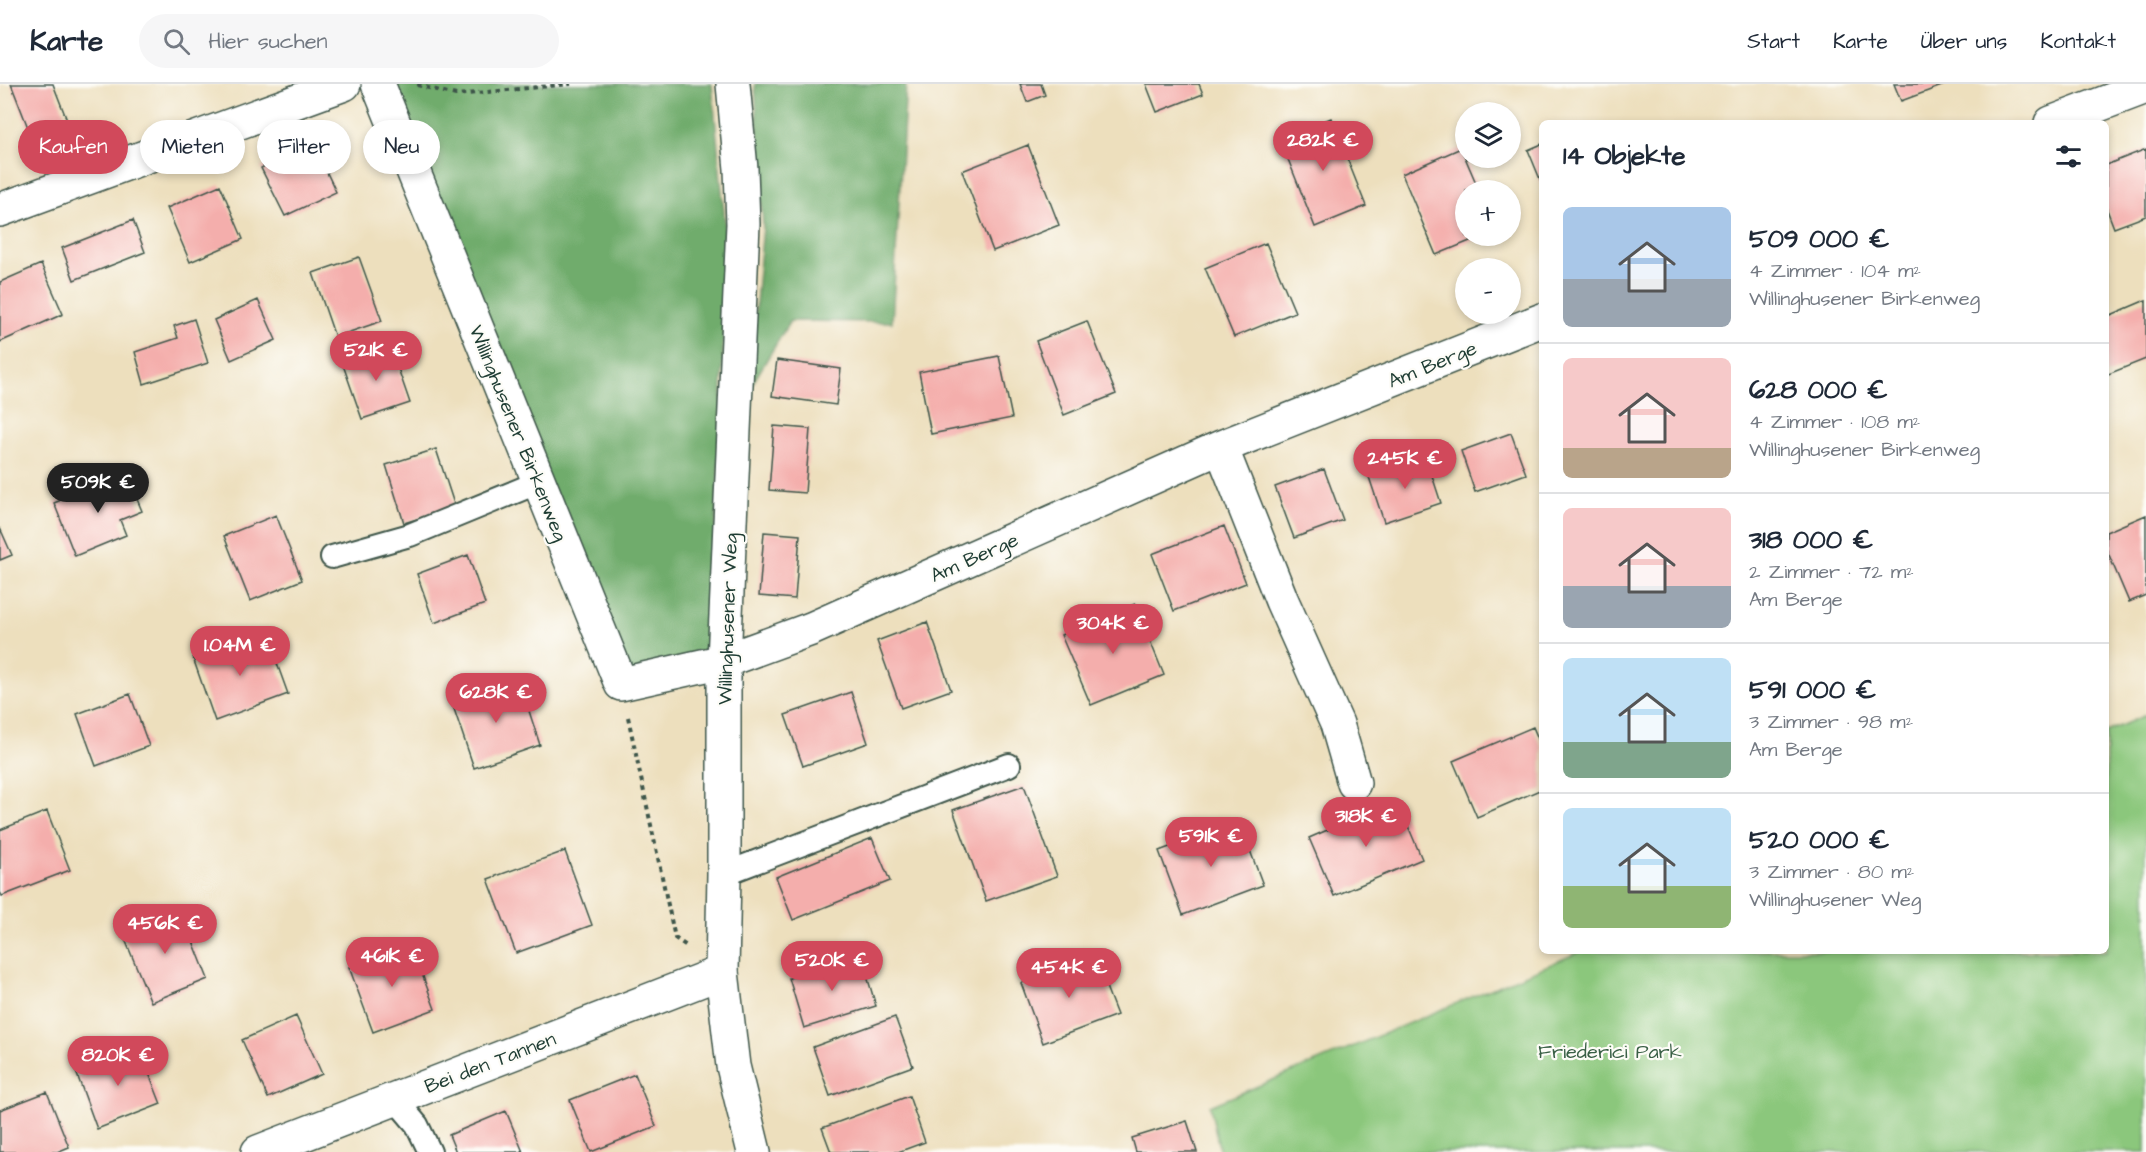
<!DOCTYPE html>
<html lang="de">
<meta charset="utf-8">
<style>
body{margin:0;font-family:"Architects Daughter",sans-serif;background:#f6f6f7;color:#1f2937;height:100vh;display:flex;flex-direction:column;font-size:22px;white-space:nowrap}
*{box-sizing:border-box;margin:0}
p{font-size:20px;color:#747a83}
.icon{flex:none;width:33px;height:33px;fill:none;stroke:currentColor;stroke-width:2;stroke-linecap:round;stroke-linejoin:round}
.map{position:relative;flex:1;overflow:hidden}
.sheet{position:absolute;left:1539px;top:36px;width:570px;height:834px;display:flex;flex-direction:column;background:#fff;border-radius:9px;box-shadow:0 3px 9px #0003}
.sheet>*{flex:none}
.top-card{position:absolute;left:18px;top:36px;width:570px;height:54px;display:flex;gap:12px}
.controls{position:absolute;left:1455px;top:18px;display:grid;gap:12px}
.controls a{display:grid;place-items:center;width:66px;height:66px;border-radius:50%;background:#fff;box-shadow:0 3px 9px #0003;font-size:30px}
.price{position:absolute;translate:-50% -51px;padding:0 14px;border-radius:21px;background:#d1495b;color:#fff;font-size:20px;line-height:39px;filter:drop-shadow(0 2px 3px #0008)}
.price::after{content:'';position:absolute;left:50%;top:36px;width:18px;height:14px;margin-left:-9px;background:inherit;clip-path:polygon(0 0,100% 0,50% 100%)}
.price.active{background:#222;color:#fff}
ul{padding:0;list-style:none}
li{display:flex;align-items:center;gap:18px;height:150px;padding:0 24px}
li+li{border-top:2px solid #e0e1e3}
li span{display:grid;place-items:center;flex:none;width:168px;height:120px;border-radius:9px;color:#555}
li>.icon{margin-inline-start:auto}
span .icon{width:72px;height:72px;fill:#fffc;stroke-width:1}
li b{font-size:26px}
h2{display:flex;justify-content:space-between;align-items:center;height:72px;padding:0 24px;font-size:26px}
.tag{padding:0 21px;border-radius:27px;background:#fff;box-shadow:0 3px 9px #0003;font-size:21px;line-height:54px}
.tag.active{background:#d1495b;color:#fff}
header{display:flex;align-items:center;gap:36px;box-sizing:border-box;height:84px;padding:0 30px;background:#fff;border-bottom:2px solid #e0e1e3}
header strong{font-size:28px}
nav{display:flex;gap:33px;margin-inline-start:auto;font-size:21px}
.search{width:420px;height:54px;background:#f6f6f7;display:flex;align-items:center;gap:15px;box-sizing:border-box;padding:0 21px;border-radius:33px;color:#747a83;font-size:22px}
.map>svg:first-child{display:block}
.green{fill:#8bc77c;stroke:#558258;stroke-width:1.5}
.forest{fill:#70ac6c;stroke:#487450;stroke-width:1.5}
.building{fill:#f4aeac}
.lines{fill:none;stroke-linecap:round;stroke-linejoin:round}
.lane-casing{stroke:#3e5549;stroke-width:26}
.street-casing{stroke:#3e5549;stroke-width:36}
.secondary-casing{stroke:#3e5549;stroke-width:36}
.path{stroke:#3e5549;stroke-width:4;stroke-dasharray:4.5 4.5;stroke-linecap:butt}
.lane{stroke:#fff;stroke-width:22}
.street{stroke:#fff;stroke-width:33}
.secondary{stroke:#fff;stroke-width:33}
.labels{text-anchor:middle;stroke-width:4.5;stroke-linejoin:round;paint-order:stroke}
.street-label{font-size:20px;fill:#1f3d34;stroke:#fdfcf7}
.park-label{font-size:20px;fill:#3a6046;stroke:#fdfcf7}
</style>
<header>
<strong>Karte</strong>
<div class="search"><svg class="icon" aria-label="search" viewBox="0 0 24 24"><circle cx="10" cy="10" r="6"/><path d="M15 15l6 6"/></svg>Hier suchen</div>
<nav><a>Start</a><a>Karte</a><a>Über uns</a><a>Kontakt</a></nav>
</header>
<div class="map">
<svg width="2146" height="1068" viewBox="0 0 2146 1068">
<rect width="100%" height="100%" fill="#fdfcf7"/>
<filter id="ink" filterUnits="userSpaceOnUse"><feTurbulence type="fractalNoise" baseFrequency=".0167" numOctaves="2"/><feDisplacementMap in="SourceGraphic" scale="12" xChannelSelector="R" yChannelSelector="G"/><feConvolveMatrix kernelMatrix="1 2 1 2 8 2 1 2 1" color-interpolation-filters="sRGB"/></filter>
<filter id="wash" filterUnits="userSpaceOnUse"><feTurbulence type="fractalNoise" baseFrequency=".008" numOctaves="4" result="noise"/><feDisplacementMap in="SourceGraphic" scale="24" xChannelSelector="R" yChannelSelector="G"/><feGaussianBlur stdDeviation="1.35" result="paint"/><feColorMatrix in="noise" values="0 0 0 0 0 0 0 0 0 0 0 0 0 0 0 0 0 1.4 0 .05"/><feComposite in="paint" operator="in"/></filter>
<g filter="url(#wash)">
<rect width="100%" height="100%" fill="#eddfbd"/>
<path class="green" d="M2146,631V1068H1220L1210,1022L1582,867H2106V648Z"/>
<path class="forest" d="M378,0H712L725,139L722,312L709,579L621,600Z
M755,0H906L892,238L790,237L748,307L763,143Z"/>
<g id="blocks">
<path class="building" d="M11,0H53L70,44L34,59Z
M1020,0H1041L1045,11L1027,18Z
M1146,0H1199L1203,10L1157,28Z
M1894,0H1947L1901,17Z
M1331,34L1366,122L1315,143L1280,55Z
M313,59L336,108L285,132L261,84Z
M1542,60V100L1528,66Z
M1028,61L1059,141L993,167L962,87Z
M1461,64L1479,106H1466V152H1482L1436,171L1402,90Z
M2146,65V132L2114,144L2106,123V81Z
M220,101L243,155L190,178L167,124Z
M133,136L145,168L74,196L62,164Z
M1266,159L1295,228L1234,253L1205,184Z
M359,173L382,237L335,253L313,189Z
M41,180L63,230L0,258V198Z
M258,216L276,256L231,276L214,236Z
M2146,216V275L2106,291V233Z
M194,235L208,279L144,300L135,268L178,254L174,242Z
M1087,237L1116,310L1064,331L1036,257Z
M390,261L410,319L362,335L342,278Z
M999,272L1012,334L931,350L919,288Z
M777,276L841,285L836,321L772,312Z
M774,342L810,345L805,409L769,406Z
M1511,349L1526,390L1475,408L1461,367Z
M436,365L455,423L404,439L386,381Z
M1426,373L1441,419L1384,438L1369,393Z
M1324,385L1343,436L1294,454L1275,403Z
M126,389L142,427L120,436L126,451L75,472L54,419Z
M276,431L302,496L250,517L224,452Z
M2146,431V511L2129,518L2106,464V448Z
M1224,442L1246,499L1174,527L1152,470Z
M0,444L12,471L0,476Z
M764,448L800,451L795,515L759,512Z
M468,471L485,520L434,539L417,490Z
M1135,520L1164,591L1091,621L1061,551Z
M927,538L951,606L901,624L877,557Z
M266,549L288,610L215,637L193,574Z
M519,596L540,661L474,684L452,619Z
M851,608L868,659L803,682L785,631Z
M130,610L149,662L96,682L77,630Z
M1533,643L1542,664V705L1477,733L1453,677Z
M1024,701L1057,792L986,817L953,726Z
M1397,716L1422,775L1334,812L1309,754Z
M47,727L70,786L2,812L0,808V746Z
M1239,737L1263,801L1183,831L1159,767Z
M872,754L890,797L793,836L776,793Z
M565,767L592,841L516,869L488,795Z
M180,824L208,895L151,918L122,848Z
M411,860L435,925L373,948L349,883Z
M861,872L876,922L804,944L789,894Z
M1094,872L1117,931L1043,959L1021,899Z
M296,932L322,990L268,1014L242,956Z
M895,933L913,982L830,1012L813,963Z
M138,961L161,1020L97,1045L75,985Z
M635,990L656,1042L591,1068L570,1016Z
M47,1008L69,1063L57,1068H0V1026Z
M909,1012L925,1058L898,1068H831L822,1044Z
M506,1027L523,1068H456L449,1051Z
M1187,1037L1197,1068H1136L1132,1054Z"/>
</g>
</g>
<g filter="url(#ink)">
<use href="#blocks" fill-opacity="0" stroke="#3e5549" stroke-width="1.5"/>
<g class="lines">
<g class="lane-casing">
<path id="lane" d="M332,473L410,451L539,398
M724,790L1009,681
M395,1015L417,1041L430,1068"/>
</g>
<g class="street-casing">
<path id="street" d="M378,0L621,600L724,577L811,545L1221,363L1542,236
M2051,39L2146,3
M0,126L344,0
M1221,363L1282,517L1337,640L1354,699
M258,1068L722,888"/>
</g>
<g class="secondary-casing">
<path id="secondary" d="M733,0L741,85L743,140L724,577V790L722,888L733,982L754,1068"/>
</g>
<path class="path" d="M417,1L456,11L571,0
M628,633L675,854L688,863"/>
<use href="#lane" class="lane"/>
<use href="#street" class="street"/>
<use href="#secondary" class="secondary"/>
</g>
</g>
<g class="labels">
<g class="street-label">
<text transform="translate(1432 280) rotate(-22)" y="7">Am Berge</text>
<text transform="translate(519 349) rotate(68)" y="7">Willinghusener Birkenweg</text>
<text transform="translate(974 473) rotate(-24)" y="7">Am Berge</text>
<text transform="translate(727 535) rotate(-88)" y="7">Willinghusener Weg</text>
<text transform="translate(490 978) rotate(-21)" y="7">Bei den Tannen</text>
</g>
<g class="park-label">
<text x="1610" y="974">Friederici Park</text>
</g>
</g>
</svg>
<div class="controls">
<a><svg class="icon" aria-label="layers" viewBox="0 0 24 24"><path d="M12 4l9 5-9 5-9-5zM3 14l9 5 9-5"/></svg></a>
<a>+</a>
<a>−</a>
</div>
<b class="price" style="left:1323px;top:88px">282K €</b>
<b class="price" style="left:376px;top:298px">521K €</b>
<b class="price" style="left:1405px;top:406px">245K €</b>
<b class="price active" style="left:98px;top:430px">509K €</b>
<b class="price" style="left:1113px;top:571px">304K €</b>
<b class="price" style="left:240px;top:593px">1.04M €</b>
<b class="price" style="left:496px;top:640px">628K €</b>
<b class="price" style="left:1366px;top:764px">318K €</b>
<b class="price" style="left:1211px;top:784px">591K €</b>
<b class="price" style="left:165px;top:871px">456K €</b>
<b class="price" style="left:392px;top:904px">461K €</b>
<b class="price" style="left:832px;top:908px">520K €</b>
<b class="price" style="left:1069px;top:915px">454K €</b>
<b class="price" style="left:118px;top:1003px">820K €</b>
<div class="top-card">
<a class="tag active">Kaufen</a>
<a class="tag">Mieten</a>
<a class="tag">Filter</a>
<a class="tag">Neu</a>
</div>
<section class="sheet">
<h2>14 Objekte<svg class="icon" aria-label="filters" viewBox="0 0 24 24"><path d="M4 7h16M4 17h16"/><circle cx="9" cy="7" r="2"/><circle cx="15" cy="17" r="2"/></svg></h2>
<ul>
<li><span style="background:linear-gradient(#a9c7e8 60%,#9aa5b1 0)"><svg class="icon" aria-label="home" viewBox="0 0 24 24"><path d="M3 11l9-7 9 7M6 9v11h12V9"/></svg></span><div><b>509 000 €</b><p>4 Zimmer · 104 m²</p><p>Willinghusener Birkenweg</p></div></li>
<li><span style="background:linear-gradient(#f6c9c9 75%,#b9a48a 0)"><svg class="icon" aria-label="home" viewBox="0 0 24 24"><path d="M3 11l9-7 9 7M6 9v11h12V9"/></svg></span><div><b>628 000 €</b><p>4 Zimmer · 108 m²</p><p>Willinghusener Birkenweg</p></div></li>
<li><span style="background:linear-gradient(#f6c9c9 65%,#9aa5b1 0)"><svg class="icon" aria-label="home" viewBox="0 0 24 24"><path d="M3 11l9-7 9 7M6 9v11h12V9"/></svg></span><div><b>318 000 €</b><p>2 Zimmer · 72 m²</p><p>Am Berge</p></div></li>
<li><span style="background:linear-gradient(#bfe0f5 70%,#7fa58c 0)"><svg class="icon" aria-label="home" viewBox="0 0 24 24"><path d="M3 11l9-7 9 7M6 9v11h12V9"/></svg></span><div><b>591 000 €</b><p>3 Zimmer · 98 m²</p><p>Am Berge</p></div></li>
<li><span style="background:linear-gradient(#bfe0f5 65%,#8fb573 0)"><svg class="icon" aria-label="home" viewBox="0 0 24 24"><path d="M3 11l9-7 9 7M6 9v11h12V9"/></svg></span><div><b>520 000 €</b><p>3 Zimmer · 80 m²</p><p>Willinghusener Weg</p></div></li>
</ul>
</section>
</div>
